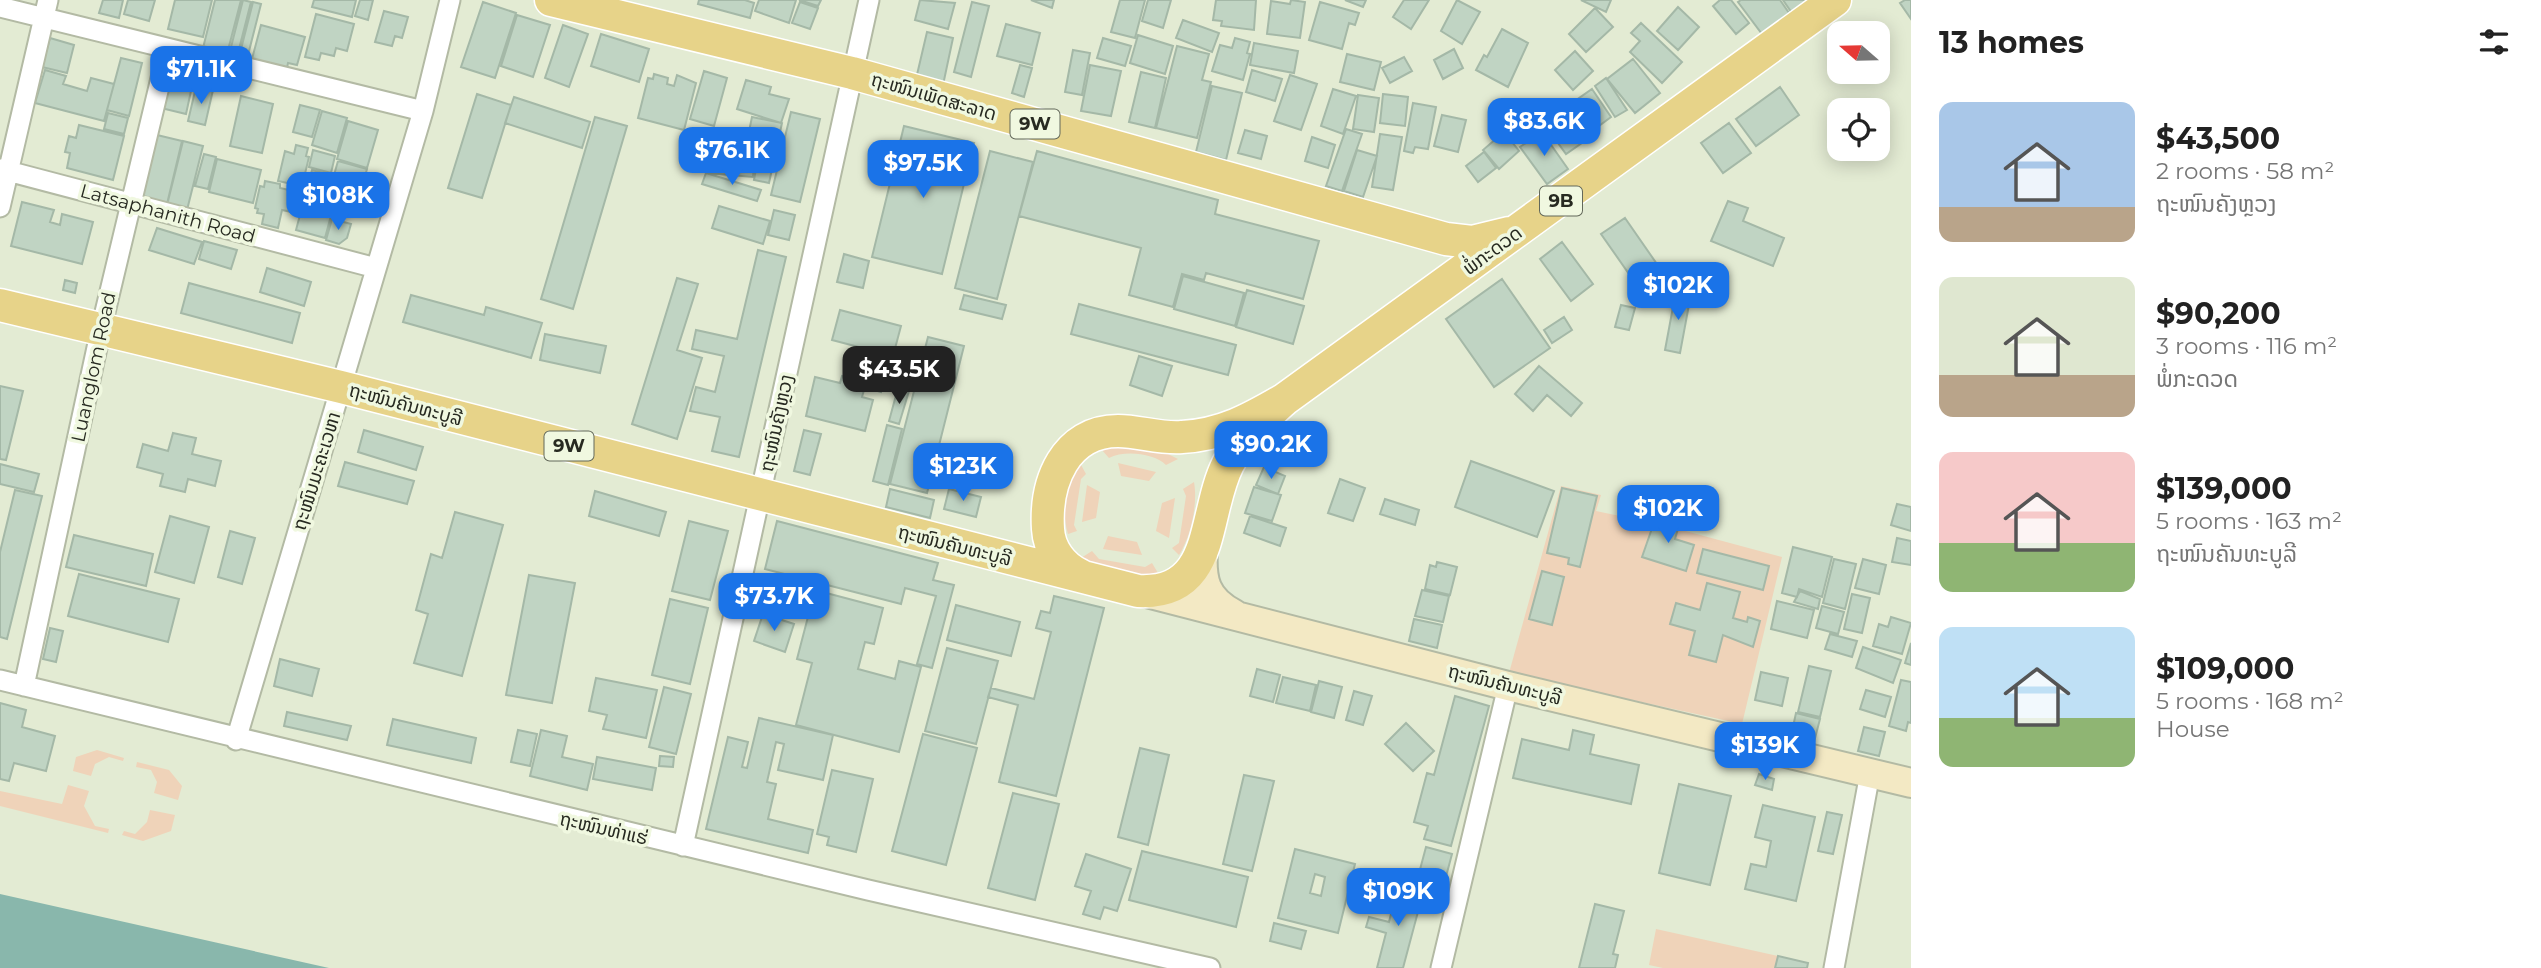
<!DOCTYPE html>
<meta charset="utf-8">
<style>
body{margin:0;font-family:Montserrat,"Noto Sans Lao",sans-serif;background:#f2f2f2;color:#222;height:100vh;display:flex;flex-direction:column;font-size:26px;white-space:nowrap}
*{box-sizing:border-box;margin:0}
p{font-size:23px;color:#767676}
.icon{flex:none;width:38px;height:38px;fill:none;stroke:currentColor;stroke-width:2;stroke-linecap:round;stroke-linejoin:round}
.map{position:relative;flex:1;overflow:hidden}
.details{display:flex;flex-direction:column;background:#fff;width:630px}
.details>*{flex:none}
.needle{width:46px;rotate:290deg}
.buttons{position:absolute;left:1827px;top:21px;display:grid;gap:14px}
.buttons a{display:grid;place-items:center;width:63px;height:63px;border-radius:14px;background:#fff;box-shadow:0 4px 18px #0003;font-size:35px}
.price{position:absolute;translate:-50% -60px;padding:0 16px;border-radius:14px;background:#1a73e8;color:#fff;font-size:23px;line-height:46px;filter:drop-shadow(0 2px 4px #0008)}
.price::after{content:'';position:absolute;left:50%;top:42px;width:21px;height:16px;margin-left:-10px;background:inherit;clip-path:polygon(0 0,100% 0,50% 100%)}
.price.current{background:#222;color:#fff}
ul{padding:0;list-style:none}
li{display:flex;align-items:center;gap:21px;height:175px;padding:0 28px}
li span{display:grid;place-items:center;flex:none;width:196px;height:140px;border-radius:14px;color:#555}
li>.icon{margin-inline-start:auto}
span .icon{width:84px;height:84px;fill:#fffc;stroke-width:1}
li b{font-size:30px}
h2{display:flex;justify-content:space-between;align-items:center;height:84px;padding:0 28px;font-size:30px}
main{display:flex;flex:1;min-height:0}
.map>svg:first-child{display:block}
.green{fill:#efd3b9}
.water{fill:#89b7ac}
.building{fill:#c0d4c3;stroke:#a4b8a7;stroke-width:2;fill-rule:evenodd}
.lines{fill:none;stroke-linecap:round;stroke-linejoin:round}
.street-casing{stroke:#b3baa4;stroke-width:23}
.secondary-casing{stroke:#b3baa4;stroke-width:32}
.primary-casing{stroke:#fff;stroke-width:35}
.street{stroke:#fff;stroke-width:19}
.secondary{stroke:#f3e9c4;stroke-width:28}
.primary{stroke:#e7d389;stroke-width:32}
.labels{text-anchor:middle;stroke-width:7;stroke-linejoin:round;paint-order:stroke}
.shield{fill:#f0f8e0;stroke:#63685a;stroke-width:2}
.shield-label{font-size:18px;font-weight:bold;fill:#272a21}
.street-label{font-size:19px;fill:#272a21;stroke:#f0f8e0}
</style>
<main>
<div class="map">
<svg width="1911" height="968" viewBox="0 0 1911 968">
<rect width="100%" height="100%" fill="#e3ebd3"/>
<path class="green" d="M1116,445L1162,451L1178,459L1166,465C1154,453 1124,450 1109,458L1101,449Z
M1080,463L1086,474L1081,479L1074,525L1077,531L1068,534C1061,512 1065,479 1080,463Z
M1118,463L1156,472L1149,481L1121,476Z
M1194,482C1198,504 1191,536 1179,555L1172,548L1179,543L1186,496L1183,489Z
M1087,485L1100,492L1096,518L1082,522Z
M1561,486L1601,495L1596,511L1653,523L1657,514L1680,522L1678,529L1782,557L1742,724L1509,673Z
M1175,498L1169,538L1156,531L1162,503Z
M1108,536L1137,542L1142,555L1103,549Z
M1092,551L1099,559L1145,567L1152,563L1158,573C1134,578 1101,572 1081,558Z
M97,750L124,758L123,761L109,757L95,764L91,776L73,771L76,757Z
M137,762L169,770L182,786L178,800L154,793L157,782L151,770L136,767Z
M68,785L89,791L84,806L95,826L109,829L108,833L0,806V791L62,804Z
M150,810L175,815L171,831L143,841L122,835L124,831L135,834L147,822Z
M1656,929L1778,956L1775,968H1663L1649,965Z"/>
<path class="water" d="M0,894L329,968H0Z"/>
<path class="building" d="M103,0H123L119,18L99,13Z
M128,0H155L149,21L124,14Z
M175,0H212L203,37L168,29Z
M215,0H241L227,54L203,48Z
M243,0L251,2L238,53L230,51Z
M314,0H356L352,17L312,7Z
M360,0H373L368,20L355,16Z
M699,0H745L754,3L750,18L698,4Z
M759,0H796L789,23L755,11Z
M799,0H821L818,6Z
M920,0L955,3L948,29L915,20Z
M1031,0H1054L1052,8Z
M1120,0H1145L1135,38L1111,32Z
M1148,0H1171L1163,28L1142,21Z
M1216,0H1256L1254,30L1221,26L1222,21L1213,20Z
M1291,0L1305,2L1300,38L1267,34L1271,1L1290,4Z
M1345,0H1366L1363,7Z
M1404,0H1429L1411,29L1393,17Z
M1457,0L1480,12L1462,44L1441,31Z
M1581,0H1611L1606,12Z
M1720,0H1731L1749,23L1736,34L1713,6Z
M1741,0H1780L1789,13L1762,34L1738,2Z
M1783,0H1811L1792,13Z
M1905,0H1911V19L1900,3Z
M253,2L261,4L248,55L240,53Z
M483,2L516,13L495,78L461,67Z
M800,2L818,8L810,29L792,23Z
M972,2L989,6L971,77L954,72Z
M1320,2L1359,13L1355,25L1349,23L1342,49L1309,40Z
M1678,7L1699,27L1678,50L1657,31Z
M1595,8L1613,27L1586,52L1569,34Z
M384,11L408,17L402,38L395,36L392,46L375,42Z
M316,14L354,24L347,51L336,48L334,56L321,53L319,60L305,57Z
M517,15L550,25L533,77L501,66Z
M1183,20L1219,33L1212,52L1176,38Z
M1641,23L1682,62L1662,83L1630,52L1640,41L1631,33Z
M1006,24L1040,33L1032,65L997,56Z
M261,25L305,37L297,65L288,63L287,68L252,59Z
M563,25L588,34L569,87L545,78Z
M1502,29L1528,43L1508,87L1476,70L1484,55L1487,57Z
M927,32L953,38L943,85L916,79Z
M601,34L649,49L639,82L591,66Z
M1138,35L1173,46L1165,74L1130,63Z
M50,38L74,45L67,73L42,67Z
M1103,38L1131,46L1125,66L1097,58Z
M1235,38L1250,42L1247,53L1250,54L1243,80L1212,71L1220,45L1232,48Z
M1254,43L1298,51L1294,73L1250,65Z
M1177,46L1209,54L1202,80L1211,82L1197,138L1156,128Z
M1454,49L1463,68L1443,79L1434,60Z
M1073,50L1090,53L1082,95L1065,92Z
M1575,51L1593,71L1573,90L1555,70Z
M1347,54L1381,62L1374,90L1340,82Z
M1404,57L1412,71L1390,83L1382,68Z
M121,58L142,63L129,116L107,110Z
M1633,59L1660,93L1635,113L1607,79Z
M1020,65L1032,68L1024,97L1012,93Z
M1090,65L1121,71L1111,116L1081,111Z
M45,70L66,76L63,84L87,91L91,78L114,84L104,121L35,103Z
M1252,70L1282,79L1275,101L1246,92Z
M704,71L727,78L714,126L690,119Z
M170,72L194,77L186,114L161,108Z
M1141,72L1166,78L1155,128L1129,122Z
M654,74L668,78L667,84L674,86L677,75L696,83L684,130L638,118L648,78L653,79Z
M1290,75L1317,84L1301,130L1274,121Z
M1606,78L1627,110L1615,117L1595,86Z
M746,80L771,87L769,94L789,99L781,123L737,109Z
M1212,86L1242,93L1226,160L1196,152Z
M196,87L213,90L205,125L188,121Z
M1780,87L1799,115L1756,146L1736,119Z
M1333,89L1356,96L1343,134L1321,126Z
M1592,89L1611,117L1592,131L1572,103Z
M477,94L511,105L482,198L448,188Z
M1383,94L1408,97L1405,126L1380,123Z
M1358,95L1379,98L1374,132L1353,129Z
M241,96L273,104L262,153L230,146Z
M514,97L590,122L582,148L505,123Z
M1564,102L1589,138L1566,154L1540,118Z
M1413,103L1436,107L1428,149L1415,147L1413,153L1404,151Z
M300,105L320,110L312,137L293,132Z
M322,111L347,118L337,153L312,145Z
M791,112L820,119L800,202L771,195Z
M108,113L128,118L124,134L104,129Z
M1442,115L1466,120L1458,152L1434,146Z
M595,117L627,126L573,309L541,299Z
M752,117L782,123L769,183L754,180L757,163L743,160Z
M348,121L378,130L367,168L337,159Z
M1729,123L1751,153L1723,173L1701,143Z
M79,125L124,136L113,180L67,168L70,153L65,152L69,136L76,138Z
M904,126L974,143L942,274L872,257Z
M1346,129L1362,134L1342,191L1326,186Z
M1245,130L1267,136L1261,159L1238,153Z
M1504,132L1519,151L1499,169L1483,150Z
M1542,132L1568,169L1547,184L1520,147Z
M1380,134L1402,137L1393,190L1372,187Z
M157,135L182,141L167,204L142,198Z
M1312,137L1335,145L1328,168L1305,161Z
M183,141L203,146L187,210L167,205Z
M296,145L308,148L306,156L309,157L302,186L278,181L285,151L294,154Z
M313,150L335,156L331,173L309,167Z
M1357,150L1377,156L1363,197L1344,191Z
M990,151L1033,162L997,299L955,288Z
M1037,151L1218,200L1215,214L1319,241L1303,299L1206,273L1204,280L1182,274L1173,307L1129,295L1141,248L1019,216Z
M1484,152L1496,168L1478,182L1466,166Z
M204,154L216,157L208,189L195,186Z
M217,159L261,170L253,203L209,192Z
M709,160L754,164L753,177L707,173Z
M338,161L367,169L363,183L334,175Z
M312,170L341,178L325,238L296,230Z
M706,173L761,190L757,201L702,184Z
M265,181L280,184V188L289,190L288,195L300,198L296,213L282,210L278,228L262,224L264,214L257,213L258,209L255,208L260,186L264,187Z
M344,181L362,185L358,205L339,201Z
M1728,201L1748,208L1743,221L1784,238L1773,266L1711,241Z
M22,202L54,210L50,222L60,225L62,214L93,222L82,264L11,246Z
M719,206L770,221L763,244L712,228Z
M774,210L795,215L789,240L768,235Z
M1625,218L1659,267L1636,284L1601,234Z
M332,219L351,224L347,238L339,244L326,240Z
M157,228L202,242L194,264L149,250Z
M204,241L237,250L231,269L199,259Z
M1562,242L1593,284L1571,301L1540,259Z
M758,250L786,257L739,457L712,451L720,417L690,411L696,387L715,392L724,356L692,349L696,330L737,339Z
M844,254L869,261L863,288L837,282Z
M267,268L311,282L304,306L260,292Z
M1183,276L1244,293L1235,326L1174,309Z
M677,278L698,284L677,350L702,358L677,439L632,424Z
M1502,279L1550,348L1494,387L1446,319Z
M65,280L77,283L75,293L63,290Z
M189,283L300,313L292,343L181,313Z
M1247,290L1304,306L1293,344L1236,327Z
M1676,291L1691,294L1680,353L1665,350Z
M411,295L484,315L486,307L542,323L531,358L403,322Z
M964,295L1006,305L1002,319L960,309Z
M1079,304L1236,345L1228,375L1071,334Z
M1621,305L1635,308L1629,330L1615,327Z
M840,310L901,326L893,356L832,340Z
M1564,317L1572,330L1552,343L1544,330Z
M545,334L606,346L600,373L540,360Z
M928,337L964,346L927,493L890,484Z
M1139,356L1172,366L1162,396L1130,385Z
M848,357L887,366L881,392L867,388L869,382L844,376Z
M1539,366L1582,403L1571,416L1547,395L1533,411L1515,394Z
M842,376L866,383L862,397L873,400L865,431L806,416L815,377L840,383Z
M0,386L23,391L6,460L0,459Z
M898,388L909,391L899,424L889,421Z
M887,425L902,429L888,485L873,481Z
M364,430L423,447L416,470L358,452Z
M804,430L821,434L810,475L794,471Z
M173,433L196,438L192,454L221,461L215,486L188,479L185,492L160,486L163,474L137,467L143,444L168,451Z
M1471,461L1554,491L1537,537L1455,507Z
M345,462L414,481L407,504L338,486Z
M0,464L39,474L34,492L0,484Z
M1264,467L1285,476L1278,494L1256,485Z
M1340,479L1365,488L1353,521L1328,513Z
M1254,487L1281,495L1272,521L1245,513Z
M1562,488L1597,496L1580,567L1568,564L1569,558L1547,553Z
M890,489L934,500L930,518L886,507Z
M949,489L981,497L976,517L944,509Z
M15,490L42,496L7,639L0,637V552Z
M595,491L666,512L659,536L589,516Z
M1385,499L1419,510L1415,525L1380,514Z
M1897,504L1911,507V531L1891,525Z
M455,512L503,525L462,676L414,663L428,614L416,610L431,554L442,558Z
M1657,514L1680,522L1675,539L1694,545L1686,571L1642,557Z
M170,516L209,527L194,583L155,572Z
M1250,516L1286,528L1280,546L1244,533Z
M689,521L728,531L710,600L672,591Z
M777,521L938,563L933,580L954,585L932,668L917,664L936,596L905,588L901,604L765,569Z
M230,531L255,538L242,584L218,577Z
M74,535L153,554L146,586L66,567Z
M1897,538L1911,541V565L1892,562Z
M1793,547L1832,557L1822,597L1799,589L1797,597L1782,593Z
M1703,549L1769,566L1763,590L1697,573Z
M1834,559L1856,564L1845,609L1823,603Z
M1863,559L1886,565L1879,594L1855,588Z
M1437,562L1457,567L1450,595L1425,589L1430,565L1436,567Z
M1542,571L1564,577L1552,625L1529,619Z
M79,574L179,599L168,642L68,616Z
M529,575L575,583L552,703L506,695Z
M1707,583L1740,592L1733,618L1747,622L1748,617L1760,621L1753,647L1723,635L1716,662L1689,655L1695,631L1670,624L1676,603L1700,610Z
M815,590L883,608L874,644L865,642L858,669L895,679L899,661L921,667L899,752L796,725L812,663L797,659Z
M1422,590L1449,596L1443,622L1415,616Z
M1800,591L1820,599L1818,609L1794,602Z
M1852,594L1870,598L1862,633L1844,629Z
M1054,596L1104,608L1056,796L999,782L1018,705L988,697L991,688L1034,699L1051,632L1036,628L1041,611L1050,613Z
M670,599L708,608L690,684L652,675Z
M1777,601L1814,610L1807,638L1771,629Z
M956,605L1020,622L1011,656L947,640Z
M1822,606L1844,612L1838,634L1816,628Z
M763,614L794,624L785,652L754,641Z
M1891,617L1911,623L1902,654L1873,646L1879,624L1888,627Z
M1414,619L1442,625L1437,648L1409,641Z
M50,628L63,631L56,662L43,659Z
M1830,634L1857,641L1852,657L1825,649Z
M1911,643V665L1905,663Z
M1863,647L1901,660L1893,683L1856,668Z
M947,648L998,661L976,744L925,731Z
M280,659L319,669L312,696L274,686Z
M1809,666L1831,671L1820,717L1798,712Z
M1257,669L1280,675L1273,702L1250,696Z
M1761,672L1788,678L1782,706L1755,700Z
M1283,677L1316,685L1310,711L1276,703Z
M596,678L657,690L646,738L603,729L607,715L589,711Z
M1901,680L1911,682V723L1908,722L1906,731L1889,726Z
M1319,681L1342,687L1334,718L1311,712Z
M664,687L691,694L676,754L649,747Z
M1866,690L1891,697L1885,717L1860,709Z
M1354,691L1372,696L1363,725L1346,720Z
M1455,696L1489,706L1451,846L1424,839L1428,826L1414,822L1427,773L1434,775Z
M0,703L26,710L22,727L55,736L46,771L14,763L9,781L0,779Z
M287,712L351,726L347,740L284,726Z
M1796,713L1820,719L1814,742L1791,736Z
M759,718L833,735L823,780L778,770L784,744L776,742L767,782L776,784L768,819L813,830L808,853L706,829L728,737L748,742L742,767L747,768Z
M393,719L476,738L471,763L387,745Z
M1406,723L1434,751L1413,771L1385,744Z
M1864,727L1885,732L1879,756L1858,751Z
M518,730L537,734L530,766L511,762Z
M541,730L567,736L562,757L593,764L587,790L530,776Z
M1573,730L1594,735L1590,754L1639,765L1631,804L1513,778L1522,739L1569,750Z
M923,734L977,748L946,865L892,851Z
M1140,748L1169,755L1148,845L1118,837Z
M660,756L674,757L673,767L659,766Z
M597,757L656,768L652,790L593,779Z
M832,770L873,779L856,852L827,845L829,837L817,834Z
M1759,774L1774,779L1772,790L1755,785Z
M1244,775L1274,781L1252,871L1223,864Z
M1679,784L1731,796L1710,885L1659,873Z
M1013,793L1059,804L1035,900L988,888Z
M1763,805L1815,817L1796,901L1745,889L1751,864L1766,867L1771,841L1755,837Z
M1827,812L1842,815L1833,854L1818,851Z
M1426,847L1452,854L1444,884L1418,877Z
M1295,849L1355,864L1338,933L1278,918ZM1315,874L1325,877L1321,896L1310,893Z
M1142,851L1248,877L1236,927L1129,900Z
M1086,854L1131,869L1117,911L1104,907L1100,919L1083,914L1091,891L1075,886Z
M1398,886L1423,893L1403,968H1377L1386,933L1366,927L1369,917L1389,922Z
M1595,904L1624,911L1613,954L1618,955L1615,968H1579Z
M1274,923L1306,931L1301,949L1270,941Z
M1778,956L1808,963L1807,968H1775Z"/>
<g class="lines">
<g class="street-casing">
<path id="street" d="M0,7L423,111
M0,169L376,268
M0,207L48,0
M0,680L868,890L1210,968
M24,686L101,329L168,49
M236,740L423,111L450,0
M683,846L869,0
M1441,968L1508,686
M1834,968L1870,773"/>
</g>
<g class="secondary-casing">
<path id="secondary" d="M1203,549C1201,580 1205,599 1234,614
M1139,591L1508,686L1911,783"/>
</g>
<g class="primary-casing">
<path id="primary" d="M551,0L852,73L1446,239L1472,242L1509,233
M0,305L341,387L1138,591C1217,595 1202,515 1228,464C1242,437 1263,419 1285,399
M1080,575C1062,567 1049,549 1048,529C1045,482 1065,431 1118,431C1139,431 1161,439 1182,437C1222,435 1251,419 1285,399L1835,0"/>
</g>
<use href="#street" class="street"/>
<use href="#secondary" class="secondary"/>
<use href="#primary" class="primary"/>
</g>
<g class="labels">
<g class="shield">
<rect x="1010.5" y="109.5" width="49" height="29" rx="5"/>
<rect x="1540" y="186.5" width="42" height="29" rx="5"/>
<rect x="544.5" y="431.5" width="49" height="29" rx="5"/>
</g>
<g class="shield-label">
<text x="1035" y="130">9W</text>
<text x="1561" y="207">9B</text>
<text x="569" y="452">9W</text>
</g>
<g class="street-label">
<text transform="translate(934 96) rotate(16)" y="7">ຖະໜົນເພັດສະລາດ</text>
<text transform="translate(168 213) rotate(15)" y="7">Latsaphanith Road</text>
<text transform="translate(1492 250) rotate(-36)" y="7">ພໍ່ກະດວດ</text>
<text transform="translate(93 367) rotate(-78)" y="7">Luanglom Road</text>
<text transform="translate(406 404) rotate(15)" y="7">ຖະໜົນຄັນທະບູລີ</text>
<text transform="translate(776 423) rotate(-78)" y="7">ຖະໜົນຄັງຫຼວງ</text>
<text transform="translate(316 471) rotate(-73)" y="7">ຖະໜົນມະຄະເວຫາ</text>
<text transform="translate(955 545) rotate(14)" y="7">ຖະໜົນຄັນທະບູລີ</text>
<text transform="translate(1505 684) rotate(14)" y="7">ຖະໜົນຄັນທະບູລີ</text>
<text transform="translate(604 828) rotate(13)" y="7">ຖະໜົນທ່າແຮ່</text>
</g>
</g>
</svg>
<div class="buttons">
<a><svg class="needle" viewBox="-14 -14 28 28"><path d="M0-13l5 13h-10z" fill="#e53935"/><path d="M0 13l5-13h-10z" fill="#767676"/></svg></a>
<a><svg class="icon" aria-label="locate" viewBox="0 0 24 24"><circle cx="12" cy="12" r="6"/><path d="M12 2v4M12 18v4M2 12h4M18 12h4"/></svg></a>
</div>
<b class="price" style="left:201px;top:106px">$71.1K</b>
<b class="price" style="left:1544px;top:158px">$83.6K</b>
<b class="price" style="left:732px;top:187px">$76.1K</b>
<b class="price" style="left:923px;top:200px">$97.5K</b>
<b class="price" style="left:338px;top:232px">$108K</b>
<b class="price" style="left:1678px;top:322px">$102K</b>
<b class="price current" style="left:899px;top:406px">$43.5K</b>
<b class="price" style="left:1271px;top:481px">$90.2K</b>
<b class="price" style="left:963px;top:503px">$123K</b>
<b class="price" style="left:1668px;top:545px">$102K</b>
<b class="price" style="left:774px;top:633px">$73.7K</b>
<b class="price" style="left:1765px;top:782px">$139K</b>
<b class="price" style="left:1398px;top:928px">$109K</b>
</div>
<section class="details">
<h2>13 homes<svg class="icon" aria-label="filters" viewBox="0 0 24 24"><path d="M4 7h16M4 17h16"/><circle cx="9" cy="7" r="2"/><circle cx="15" cy="17" r="2"/></svg></h2>
<ul>
<li><span style="background:linear-gradient(#a9c7e8 75%,#b9a48a 0)"><svg class="icon" aria-label="home" viewBox="0 0 24 24"><path d="M3 11l9-7 9 7M6 9v11h12V9"/></svg></span><div><b>$43,500</b><p>2 rooms · 58 m²</p><p>ຖະໜົນຄັງຫຼວງ</p></div></li>
<li><span style="background:linear-gradient(#dfe7d0 70%,#b9a48a 0)"><svg class="icon" aria-label="home" viewBox="0 0 24 24"><path d="M3 11l9-7 9 7M6 9v11h12V9"/></svg></span><div><b>$90,200</b><p>3 rooms · 116 m²</p><p>ພໍ່ກະດວດ</p></div></li>
<li><span style="background:linear-gradient(#f6c9c9 65%,#8fb573 0)"><svg class="icon" aria-label="home" viewBox="0 0 24 24"><path d="M3 11l9-7 9 7M6 9v11h12V9"/></svg></span><div><b>$139,000</b><p>5 rooms · 163 m²</p><p>ຖະໜົນຄັນທະບູລີ</p></div></li>
<li><span style="background:linear-gradient(#bfe0f5 65%,#8fb573 0)"><svg class="icon" aria-label="home" viewBox="0 0 24 24"><path d="M3 11l9-7 9 7M6 9v11h12V9"/></svg></span><div><b>$109,000</b><p>5 rooms · 168 m²</p><p>House</p></div></li>
</ul>
</section>
</main>
